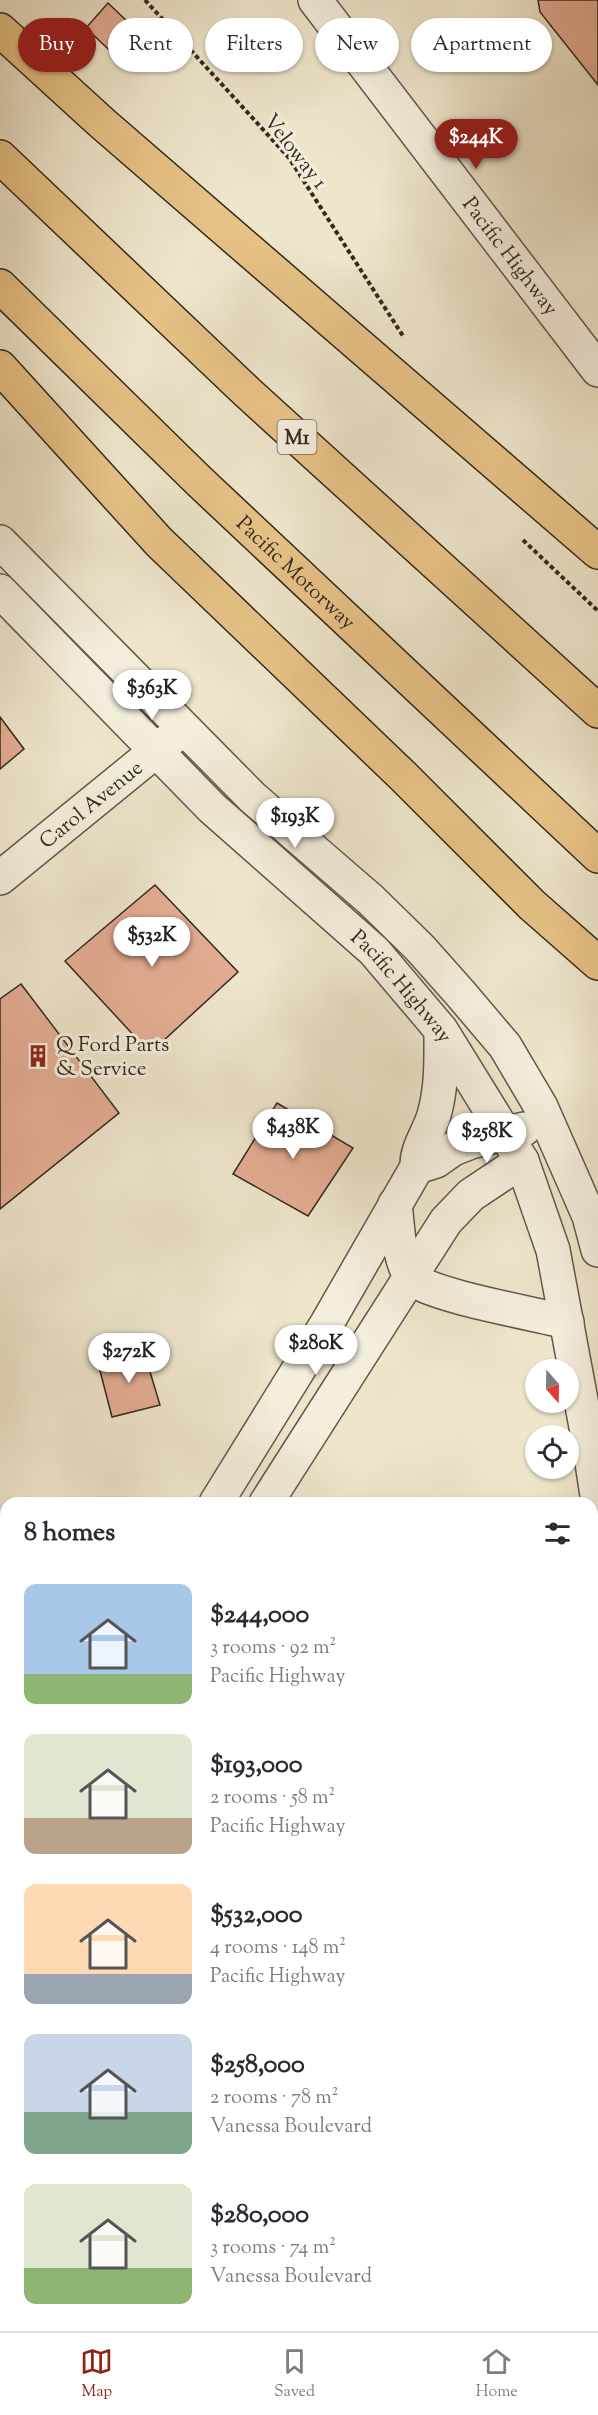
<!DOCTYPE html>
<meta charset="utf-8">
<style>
body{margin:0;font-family:"Sorts Mill Goudy",serif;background:#f7f7f7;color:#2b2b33;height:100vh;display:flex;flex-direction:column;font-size:22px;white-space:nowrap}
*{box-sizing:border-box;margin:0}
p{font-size:20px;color:#7c7c81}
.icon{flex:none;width:33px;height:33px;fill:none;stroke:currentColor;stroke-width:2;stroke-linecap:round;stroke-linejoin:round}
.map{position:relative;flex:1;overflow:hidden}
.side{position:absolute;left:0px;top:1497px;width:598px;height:834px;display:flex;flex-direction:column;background:#fff;border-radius:18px 18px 0 0;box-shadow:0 2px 4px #0004}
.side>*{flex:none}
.top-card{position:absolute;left:18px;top:18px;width:562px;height:54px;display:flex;gap:12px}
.needle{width:39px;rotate:160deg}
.fabs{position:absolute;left:525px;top:1359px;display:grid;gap:12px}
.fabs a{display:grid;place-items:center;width:54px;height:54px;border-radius:50%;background:#fff;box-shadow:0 2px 4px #0004;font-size:30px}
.price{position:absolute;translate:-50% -51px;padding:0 14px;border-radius:21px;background:#fff;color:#222;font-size:20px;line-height:39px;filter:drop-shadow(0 2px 3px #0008)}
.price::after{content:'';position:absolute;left:50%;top:36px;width:18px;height:14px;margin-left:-9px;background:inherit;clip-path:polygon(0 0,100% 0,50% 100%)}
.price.current{background:#8f2418;color:#fff}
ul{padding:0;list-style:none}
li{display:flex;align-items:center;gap:18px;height:150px;padding:0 24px}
li span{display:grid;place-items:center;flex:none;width:168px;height:120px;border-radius:12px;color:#555}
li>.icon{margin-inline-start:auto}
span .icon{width:72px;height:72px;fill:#fffc;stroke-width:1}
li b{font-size:26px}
h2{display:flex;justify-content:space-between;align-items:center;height:72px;padding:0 24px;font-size:26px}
.tag{padding:0 21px;border-radius:27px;background:#fff;box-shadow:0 2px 4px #0004;font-size:21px;line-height:54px}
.tag.current{background:#8f2418;color:#fff}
.tab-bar{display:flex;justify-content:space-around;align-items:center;height:84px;border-top:2px solid #e1e1e2;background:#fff;font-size:16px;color:#7c7c81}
.tab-bar a{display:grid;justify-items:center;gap:3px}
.tab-bar .current{color:#8f2418}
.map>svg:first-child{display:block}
.building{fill:#e3ac92;stroke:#32291f;stroke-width:1.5}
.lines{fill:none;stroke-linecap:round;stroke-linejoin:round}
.minor-casing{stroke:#61584a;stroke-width:36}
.highway-casing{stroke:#32291f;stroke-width:36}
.path{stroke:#32291f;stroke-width:4;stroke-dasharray:4.5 3;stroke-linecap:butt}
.minor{stroke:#f4eedd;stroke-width:33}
.highway{stroke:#e7c286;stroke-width:33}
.labels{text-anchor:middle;stroke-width:6;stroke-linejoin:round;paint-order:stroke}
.shield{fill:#f4eedd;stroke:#6c6458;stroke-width:1.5}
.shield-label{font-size:20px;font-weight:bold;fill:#32291f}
.street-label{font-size:21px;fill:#32291f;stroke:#f4eedd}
.poi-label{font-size:21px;fill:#32291f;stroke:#f4eedd;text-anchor:start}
</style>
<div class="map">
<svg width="598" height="2331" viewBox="0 0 598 2331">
<rect width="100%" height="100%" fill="#eee5cb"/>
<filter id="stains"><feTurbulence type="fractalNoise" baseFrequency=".00333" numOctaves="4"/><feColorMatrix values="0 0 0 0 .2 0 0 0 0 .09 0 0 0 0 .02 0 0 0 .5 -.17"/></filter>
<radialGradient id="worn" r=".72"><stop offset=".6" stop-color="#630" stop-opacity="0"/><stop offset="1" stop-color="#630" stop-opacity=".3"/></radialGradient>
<path class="building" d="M538,0H598V85L540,12Z
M108,3L149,42L126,66L86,28Z
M0,717L24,749L0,769Z
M155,885L238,972L150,1053L65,961Z
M21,984L119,1113L0,1209V999Z
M277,1103L353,1148L308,1216L233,1174Z
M144,1352L160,1405L112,1417L98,1363Z
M99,2325H476L472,2331H96Z"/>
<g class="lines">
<g class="minor-casing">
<g id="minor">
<path id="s1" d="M315,0L598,370"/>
<path d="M0,542L252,797L371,900L420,948L460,993L505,1046L541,1107L589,1216L598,1250"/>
<path id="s2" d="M0,591L212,808L374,951L441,1030L522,1161L553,1250L589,1443L598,1502"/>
<path id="s3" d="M0,878L173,737"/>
<path d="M417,1167L436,1161L453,1149L471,1142L524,1129"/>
<path d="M395,1204C398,1227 398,1256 410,1276C420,1294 541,1315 567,1322"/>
<path d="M216,1503L326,1325L417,1167C416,1148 429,1133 434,1115C442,1087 441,1060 441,1031"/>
<path d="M266,1503L446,1221L471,1195L522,1161"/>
<path d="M592,1830L598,1822"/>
<path d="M0,1863L6,1852"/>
<path d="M592,1888L598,1884"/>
<path d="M0,1943L6,1934"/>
<path d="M592,2061L598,2065"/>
<path d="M592,2217L598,2209"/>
<path d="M592,2288L598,2292"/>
<path d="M60,2331L64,2325"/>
<path d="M520,2331L524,2325"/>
</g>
</g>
<g class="highway-casing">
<g id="highway">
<path d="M0,30L102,123L598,552"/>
<path d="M0,157L247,392L598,711"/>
<path id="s4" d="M0,286L199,481L598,856"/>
<path d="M0,367L159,542L403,776L532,905L598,963"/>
</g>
</g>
<path class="path" d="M145,0L289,158L403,336
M523,540L598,611
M592,2101L598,2104
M592,2135L598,2125
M460,2325L463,2331
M277,2331L281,2325"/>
<use href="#minor" class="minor"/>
<use href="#highway" class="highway"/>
</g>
<defs>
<g id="building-bare" transform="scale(1.8)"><path d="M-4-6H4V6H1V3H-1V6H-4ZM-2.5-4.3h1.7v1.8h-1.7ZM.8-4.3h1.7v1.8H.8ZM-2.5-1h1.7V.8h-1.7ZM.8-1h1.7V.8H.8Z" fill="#8f2418" stroke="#f4eedd" stroke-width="2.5" paint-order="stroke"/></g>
</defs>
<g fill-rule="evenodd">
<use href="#building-bare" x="38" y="1056"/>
</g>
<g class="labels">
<rect class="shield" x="277.5" y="420" width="39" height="34" rx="4.5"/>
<g class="shield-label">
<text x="297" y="444">M1</text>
</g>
<g class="street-label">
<text transform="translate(296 151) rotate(52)" y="7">Veloway 1</text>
<text dy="7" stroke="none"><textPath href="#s1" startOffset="322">Pacific Highway</textPath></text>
<text dy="7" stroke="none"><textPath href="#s4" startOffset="412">Pacific Motorway</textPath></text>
<text dy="7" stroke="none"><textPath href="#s3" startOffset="117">Carol Avenue</textPath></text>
<text dy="7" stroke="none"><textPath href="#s2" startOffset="564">Pacific Highway</textPath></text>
</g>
<g class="poi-label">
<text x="56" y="1051">Q Ford Parts<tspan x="56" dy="24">&amp; Service</tspan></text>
</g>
</g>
<rect width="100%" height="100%" filter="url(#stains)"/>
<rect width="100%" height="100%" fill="url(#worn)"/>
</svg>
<div class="fabs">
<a><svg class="needle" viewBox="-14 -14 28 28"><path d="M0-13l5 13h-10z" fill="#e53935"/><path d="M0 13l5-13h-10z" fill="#7c7c81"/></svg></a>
<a><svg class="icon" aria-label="locate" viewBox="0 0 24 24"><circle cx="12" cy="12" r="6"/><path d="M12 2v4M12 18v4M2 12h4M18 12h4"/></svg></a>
</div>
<b class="price current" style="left:476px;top:170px">$244K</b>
<b class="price" style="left:152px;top:721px">$363K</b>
<b class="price" style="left:295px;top:849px">$193K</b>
<b class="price" style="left:152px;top:968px">$532K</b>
<b class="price" style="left:293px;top:1160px">$438K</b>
<b class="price" style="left:487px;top:1164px">$258K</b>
<b class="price" style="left:316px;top:1376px">$280K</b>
<b class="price" style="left:129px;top:1384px">$272K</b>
<div class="top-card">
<a class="tag current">Buy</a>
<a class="tag">Rent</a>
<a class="tag">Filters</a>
<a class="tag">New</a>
<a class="tag">Apartment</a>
</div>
<section class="side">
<h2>8 homes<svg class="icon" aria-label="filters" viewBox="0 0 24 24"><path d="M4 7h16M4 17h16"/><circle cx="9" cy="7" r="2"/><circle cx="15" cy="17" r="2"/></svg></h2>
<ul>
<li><span style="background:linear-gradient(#a9c7e8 75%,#8fb573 0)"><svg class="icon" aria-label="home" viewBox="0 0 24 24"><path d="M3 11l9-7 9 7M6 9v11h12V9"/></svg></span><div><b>$244,000</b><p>3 rooms · 92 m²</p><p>Pacific Highway</p></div></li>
<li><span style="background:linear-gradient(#dfe7d0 70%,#b9a48a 0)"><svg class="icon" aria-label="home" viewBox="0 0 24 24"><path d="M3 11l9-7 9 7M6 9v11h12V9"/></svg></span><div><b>$193,000</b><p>2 rooms · 58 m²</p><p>Pacific Highway</p></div></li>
<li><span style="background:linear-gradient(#ffd9b3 75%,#9aa5b1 0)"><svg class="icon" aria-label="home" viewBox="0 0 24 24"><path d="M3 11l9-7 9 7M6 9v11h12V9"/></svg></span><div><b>$532,000</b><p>4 rooms · 148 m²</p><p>Pacific Highway</p></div></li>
<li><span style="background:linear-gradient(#c9d6e8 65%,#7fa58c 0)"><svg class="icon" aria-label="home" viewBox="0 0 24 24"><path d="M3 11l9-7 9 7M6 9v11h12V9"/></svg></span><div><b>$258,000</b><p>2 rooms · 78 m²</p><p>Vanessa Boulevard</p></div></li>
<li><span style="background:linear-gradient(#dfe7d0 70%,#8fb573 0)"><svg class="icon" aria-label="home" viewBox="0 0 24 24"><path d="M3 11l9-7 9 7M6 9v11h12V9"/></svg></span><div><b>$280,000</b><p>3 rooms · 74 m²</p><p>Vanessa Boulevard</p></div></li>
</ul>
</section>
</div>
<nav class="tab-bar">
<a class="current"><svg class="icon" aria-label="map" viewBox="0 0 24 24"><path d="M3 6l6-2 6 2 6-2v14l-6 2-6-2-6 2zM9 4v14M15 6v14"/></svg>Map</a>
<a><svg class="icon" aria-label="saved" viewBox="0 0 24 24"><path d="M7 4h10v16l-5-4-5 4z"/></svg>Saved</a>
<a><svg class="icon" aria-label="home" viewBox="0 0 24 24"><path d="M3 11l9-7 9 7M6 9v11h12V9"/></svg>Home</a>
</nav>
